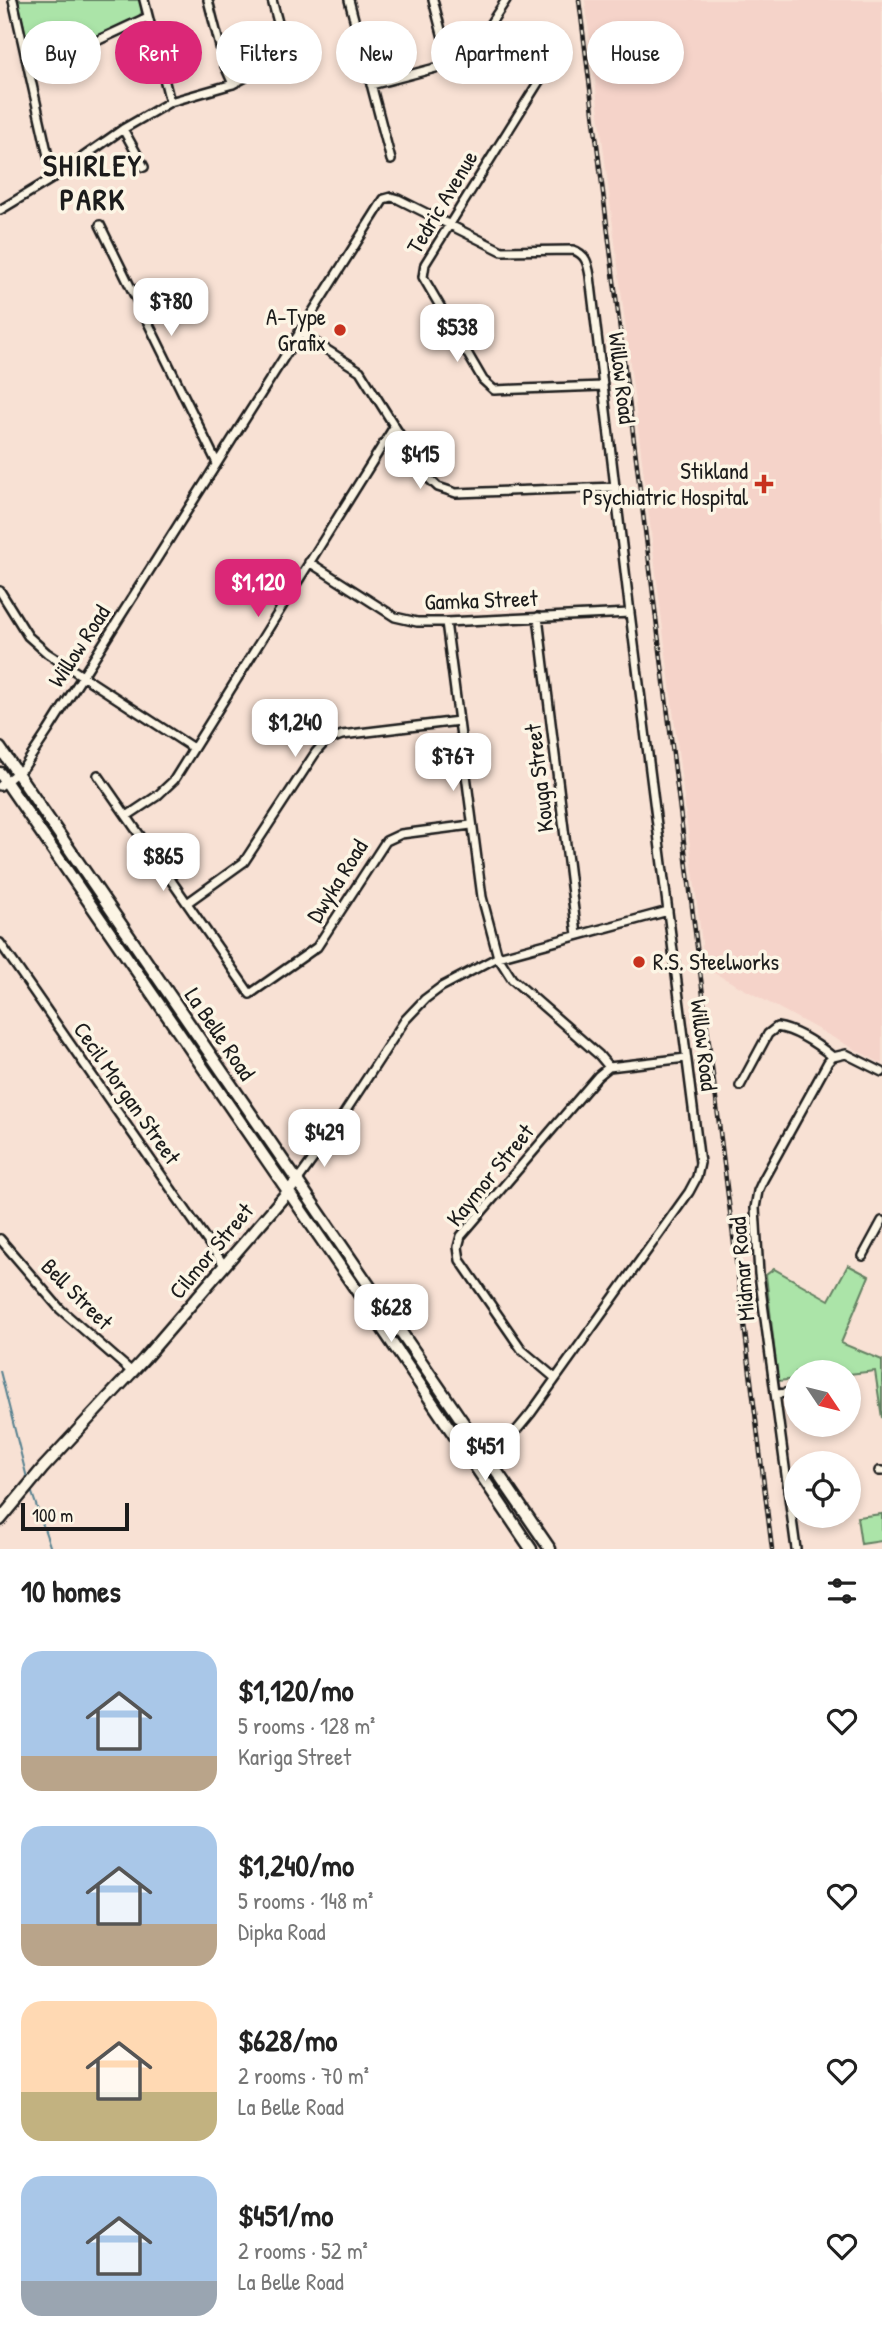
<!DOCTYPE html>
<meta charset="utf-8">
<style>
body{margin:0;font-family:"Patrick Hand",sans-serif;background:#f2f2f2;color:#222;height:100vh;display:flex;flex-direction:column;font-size:26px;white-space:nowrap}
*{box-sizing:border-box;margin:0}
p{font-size:23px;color:#767676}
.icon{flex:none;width:38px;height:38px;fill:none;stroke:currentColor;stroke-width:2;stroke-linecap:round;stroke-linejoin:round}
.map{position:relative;height:1549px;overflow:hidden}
.side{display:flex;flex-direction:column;background:#fff;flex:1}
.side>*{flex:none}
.top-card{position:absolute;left:21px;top:21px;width:840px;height:63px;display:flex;gap:14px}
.needle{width:46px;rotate:125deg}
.buttons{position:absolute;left:784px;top:1360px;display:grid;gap:14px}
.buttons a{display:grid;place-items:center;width:77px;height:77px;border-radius:50%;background:#fff;box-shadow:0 4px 10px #0003;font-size:35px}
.scale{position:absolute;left:21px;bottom:18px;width:108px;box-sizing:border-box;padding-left:7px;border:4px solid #1c1c1c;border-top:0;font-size:19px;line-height:24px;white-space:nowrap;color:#1c1c1c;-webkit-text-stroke:5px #fcf5e5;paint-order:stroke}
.price{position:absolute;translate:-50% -60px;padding:0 16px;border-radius:14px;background:#fff;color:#222;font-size:23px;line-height:46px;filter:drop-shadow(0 2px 4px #0008)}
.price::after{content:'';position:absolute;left:50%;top:42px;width:21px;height:16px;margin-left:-10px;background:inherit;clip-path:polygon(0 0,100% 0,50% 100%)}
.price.on{background:#db2777;color:#fff}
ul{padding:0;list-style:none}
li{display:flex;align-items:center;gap:21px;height:175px;padding:0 21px}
li span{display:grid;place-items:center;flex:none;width:196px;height:140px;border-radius:21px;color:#555}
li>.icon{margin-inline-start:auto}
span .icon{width:84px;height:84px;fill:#fffc;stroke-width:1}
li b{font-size:30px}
h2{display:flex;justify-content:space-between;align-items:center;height:84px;padding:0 21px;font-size:30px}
.tag{padding:0 24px;border-radius:32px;background:#fff;box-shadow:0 4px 10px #0003;font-size:24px;line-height:63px}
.tag.on{background:#db2777;color:#fff}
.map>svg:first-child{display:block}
.built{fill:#f5d3c9}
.green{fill:#abe4a8;stroke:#648062;stroke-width:2}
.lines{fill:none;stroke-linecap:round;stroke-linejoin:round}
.stream{stroke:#568190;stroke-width:2}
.street-casing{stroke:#1c1c1c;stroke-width:12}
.secondary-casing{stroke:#1c1c1c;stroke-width:15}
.street{stroke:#fcf5e5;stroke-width:7}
.secondary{stroke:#fcf5e5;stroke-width:10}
.rail-casing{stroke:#1c1c1c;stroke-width:4.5}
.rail{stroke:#fcf5e5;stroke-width:2;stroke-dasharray:5;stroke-linecap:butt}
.poi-dot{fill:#c8321e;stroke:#fcf5e5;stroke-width:2.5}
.labels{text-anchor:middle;stroke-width:7;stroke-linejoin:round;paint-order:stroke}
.street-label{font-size:23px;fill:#1c1c1c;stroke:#fcf5e5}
.poi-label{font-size:23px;fill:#1c1c1c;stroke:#fcf5e5;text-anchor:end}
.district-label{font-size:30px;font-weight:bold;letter-spacing:2px;fill:#1c1c1c;stroke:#fcf5e5}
</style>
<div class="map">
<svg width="882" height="1549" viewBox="0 0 882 1549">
<rect width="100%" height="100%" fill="#f8e1d4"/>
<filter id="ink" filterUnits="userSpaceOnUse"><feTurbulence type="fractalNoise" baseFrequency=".0143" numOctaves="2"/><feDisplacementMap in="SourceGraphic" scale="14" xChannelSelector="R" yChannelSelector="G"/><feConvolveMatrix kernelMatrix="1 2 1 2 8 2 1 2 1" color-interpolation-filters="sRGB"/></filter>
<g filter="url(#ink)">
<path class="built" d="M585,0H882V1064L705,968Z"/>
<path class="green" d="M18,0H140L142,12L138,17L36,64L31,60Z
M848,1265L869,1276L841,1343L882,1360V1418L875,1371L849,1374L796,1372V1379L778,1381L766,1275L774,1269L829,1300Z
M882,1514V1541L861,1544L857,1517Z"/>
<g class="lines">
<path class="stream" d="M0,1371L28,1482
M31,1490L51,1549"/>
<g class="street-casing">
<path id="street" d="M13,0L53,178
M144,0L170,102
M208,0L225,66L233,84
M349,0L391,160
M433,0L450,64
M555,46L551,62L425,264L423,277L483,380L494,390L603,386
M30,72L148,17
M371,85L462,61L471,53L506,0
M123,129L144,167
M0,210L53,178L123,129L170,102L233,84L278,60L284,45L272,0
M100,225L217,463
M299,332L360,371L425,475L438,487L456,493L616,487
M309,562L395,617L417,622H446L630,613
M0,591L28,636L47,653L193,748
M538,617L577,935
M446,622L482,897L498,957L512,979L599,1055L609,1067L686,1058
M98,775L250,994L317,947L386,841L401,834L471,825
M0,786L24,767L48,731L384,199L391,197L398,199L502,251L573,250C586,254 588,264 590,276L630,613L700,1163L697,1177L689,1192L531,1413C513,1435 500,1453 473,1465
M127,816L157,796L174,780L394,427
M187,903L244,862L316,752L326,741L342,735L459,721
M0,943L224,1265
M740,1086L768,1034L777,1027C797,1030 817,1044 833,1057
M298,1180L326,1141L405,1020L425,999L441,987L498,957L668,911
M0,1239L60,1309L132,1372
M863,1256L882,1221
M555,1378L522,1350L460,1260L458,1247L461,1236L598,1076L609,1067
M777,1394L796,1392
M879,1471H882
M796,1549L759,1274L755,1208L758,1191L763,1180L828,1062L833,1057L846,1054L882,1072"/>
</g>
<g class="secondary-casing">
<path id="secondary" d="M0,748L550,1549
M0,773L361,1297L531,1549
M0,1520L43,1468L144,1359L298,1180"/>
</g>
<use href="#street" class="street"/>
<use href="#secondary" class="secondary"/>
<g class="rail-casing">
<path id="rail" d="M579,0L772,1549"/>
</g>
<use href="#rail" class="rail"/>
</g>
</g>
<g class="poi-dot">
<circle cx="340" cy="330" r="7"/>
<path d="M760.5 473.5h7v7h7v7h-7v7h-7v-7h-7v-7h7z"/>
<circle cx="639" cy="962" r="7"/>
</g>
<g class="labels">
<g class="street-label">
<text transform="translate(442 202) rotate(-59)" y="8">Tedric Avenue</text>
<text transform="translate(622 378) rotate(83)" y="8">Willow Road</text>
<text transform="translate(481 600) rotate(-2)" y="8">Gamka Street</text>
<text transform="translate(79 646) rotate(-57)" y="8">Willow Road</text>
<text transform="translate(539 778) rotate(-97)" y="8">Kouga Street</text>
<text transform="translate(337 881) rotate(-58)" y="8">Dwyka Road</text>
<text transform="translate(220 1034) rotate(56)" y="8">La Belle Road</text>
<text transform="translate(704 1045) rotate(83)" y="8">Willow Road</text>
<text transform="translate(127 1093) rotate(55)" y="8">Cecil Morgan Street</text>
<text transform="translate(490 1175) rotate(-51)" y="8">Kaymor Street</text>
<text transform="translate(211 1251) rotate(-50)" y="8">Cilmor Street</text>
<text transform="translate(742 1269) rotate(-95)" y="8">Midmar Road</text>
<text transform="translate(77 1294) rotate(45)" y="8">Bell Street</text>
</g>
<g class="poi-label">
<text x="326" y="325">A-Type<tspan x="326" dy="26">Grafix</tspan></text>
<text x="748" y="479">Stikland<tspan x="748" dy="26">Psychiatric Hospital</tspan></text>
<text x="653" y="970" text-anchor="start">R.S. Steelworks</text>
</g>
<g class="district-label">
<text x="93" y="176">SHIRLEY<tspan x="93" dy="34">PARK</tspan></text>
</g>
</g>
</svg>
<div class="buttons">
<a><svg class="needle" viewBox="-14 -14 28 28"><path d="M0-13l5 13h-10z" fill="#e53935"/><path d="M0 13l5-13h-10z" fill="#767676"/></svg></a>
<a><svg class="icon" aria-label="locate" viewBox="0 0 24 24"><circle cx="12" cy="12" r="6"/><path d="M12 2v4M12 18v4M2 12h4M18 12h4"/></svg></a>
</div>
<div class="scale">100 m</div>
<b class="price" style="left:171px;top:338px">$780</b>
<b class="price" style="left:457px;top:364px">$538</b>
<b class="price" style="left:420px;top:491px">$415</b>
<b class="price on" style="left:258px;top:619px">$1,120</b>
<b class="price" style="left:295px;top:759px">$1,240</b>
<b class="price" style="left:453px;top:793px">$767</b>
<b class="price" style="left:163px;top:893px">$865</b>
<b class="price" style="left:324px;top:1169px">$429</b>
<b class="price" style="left:391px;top:1344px">$628</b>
<b class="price" style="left:485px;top:1483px">$451</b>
<div class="top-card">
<a class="tag">Buy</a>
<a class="tag on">Rent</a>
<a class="tag">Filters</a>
<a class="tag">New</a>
<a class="tag">Apartment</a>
<a class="tag">House</a>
</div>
</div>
<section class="side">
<h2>10 homes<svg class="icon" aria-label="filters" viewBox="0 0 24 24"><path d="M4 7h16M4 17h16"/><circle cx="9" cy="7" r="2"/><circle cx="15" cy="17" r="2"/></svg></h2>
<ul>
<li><span style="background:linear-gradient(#a9c7e8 75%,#b9a48a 0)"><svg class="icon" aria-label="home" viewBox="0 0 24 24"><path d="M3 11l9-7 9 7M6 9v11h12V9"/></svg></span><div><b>$1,120/mo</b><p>5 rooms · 128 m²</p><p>Kariga Street</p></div><svg class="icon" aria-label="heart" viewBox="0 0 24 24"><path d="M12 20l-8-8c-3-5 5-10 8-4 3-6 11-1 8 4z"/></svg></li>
<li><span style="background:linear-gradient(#a9c7e8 70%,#b9a48a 0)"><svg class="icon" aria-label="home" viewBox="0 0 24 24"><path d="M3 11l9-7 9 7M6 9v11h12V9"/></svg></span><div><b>$1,240/mo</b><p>5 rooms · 148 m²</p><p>Dipka Road</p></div><svg class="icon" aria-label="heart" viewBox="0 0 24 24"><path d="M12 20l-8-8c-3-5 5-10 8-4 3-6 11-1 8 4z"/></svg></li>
<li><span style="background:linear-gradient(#ffd9b3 65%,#c2b280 0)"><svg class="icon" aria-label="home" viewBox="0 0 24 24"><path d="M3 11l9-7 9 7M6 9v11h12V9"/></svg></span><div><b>$628/mo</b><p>2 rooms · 70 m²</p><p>La Belle Road</p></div><svg class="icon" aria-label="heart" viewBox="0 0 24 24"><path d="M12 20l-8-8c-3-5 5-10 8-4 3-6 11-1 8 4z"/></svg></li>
<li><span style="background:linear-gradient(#a9c7e8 75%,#9aa5b1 0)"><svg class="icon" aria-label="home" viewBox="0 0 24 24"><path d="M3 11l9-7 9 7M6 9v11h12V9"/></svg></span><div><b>$451/mo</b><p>2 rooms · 52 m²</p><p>La Belle Road</p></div><svg class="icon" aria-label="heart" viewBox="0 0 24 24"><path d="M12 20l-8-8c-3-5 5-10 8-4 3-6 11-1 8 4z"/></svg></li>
</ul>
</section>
